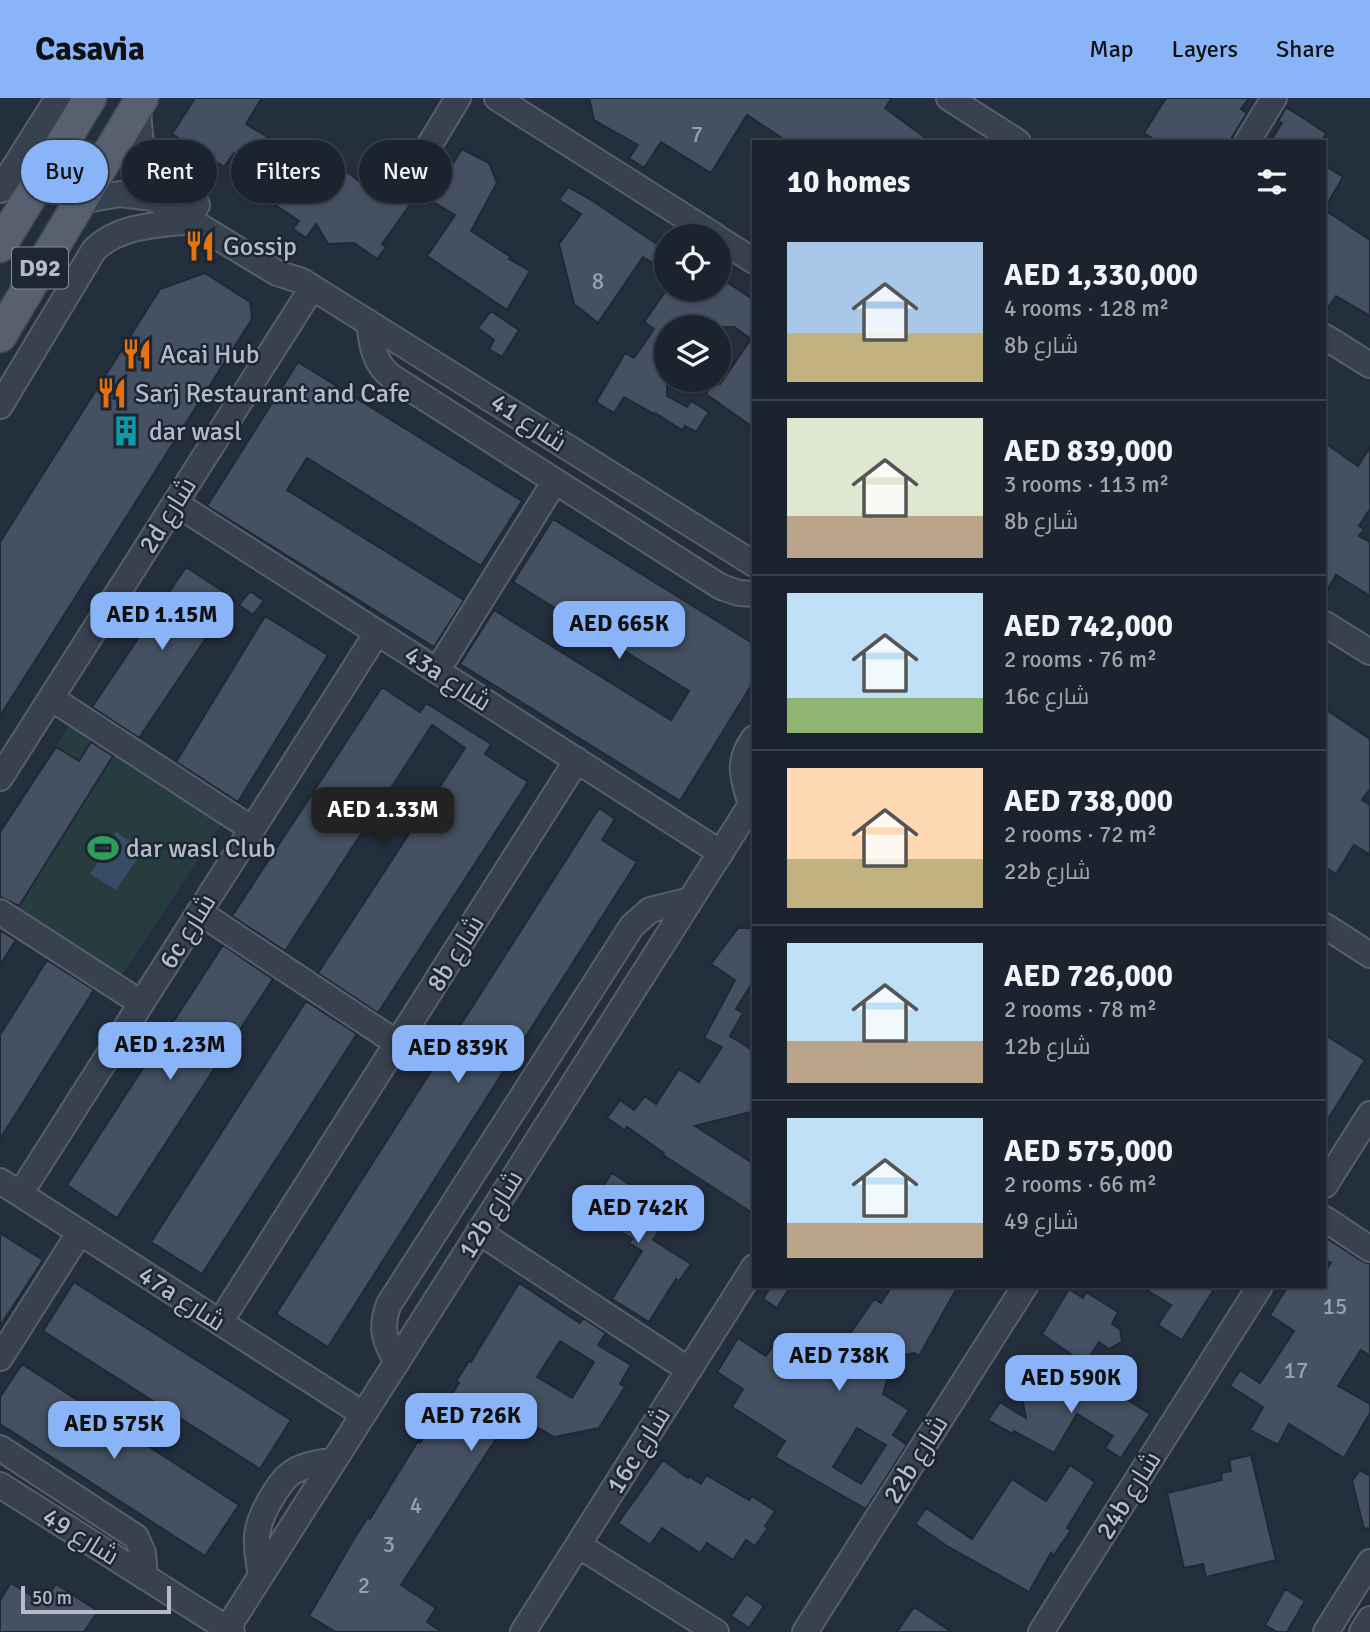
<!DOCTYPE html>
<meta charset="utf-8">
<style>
body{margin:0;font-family:Signika,Cairo,sans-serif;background:#242b36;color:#f1f3f6;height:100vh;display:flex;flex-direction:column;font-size:26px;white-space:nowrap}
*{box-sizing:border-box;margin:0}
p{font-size:23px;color:#a0a4aa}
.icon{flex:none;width:38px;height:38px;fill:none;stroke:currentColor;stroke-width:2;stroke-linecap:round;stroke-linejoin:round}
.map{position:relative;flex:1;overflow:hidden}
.panel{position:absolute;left:752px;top:42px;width:574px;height:1148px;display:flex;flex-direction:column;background:#1b232e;border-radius:0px;box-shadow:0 2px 5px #0004,0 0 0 2px #39404a}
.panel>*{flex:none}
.banner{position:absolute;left:21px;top:42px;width:626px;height:63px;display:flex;gap:14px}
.tools{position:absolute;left:654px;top:126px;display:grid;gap:14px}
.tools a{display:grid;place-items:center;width:77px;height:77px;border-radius:50%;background:#1b232e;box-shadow:0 2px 5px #0004,0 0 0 2px #39404a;font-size:35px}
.scale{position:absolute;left:21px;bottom:18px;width:150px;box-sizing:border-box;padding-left:7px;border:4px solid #b4bcc9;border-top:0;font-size:19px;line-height:24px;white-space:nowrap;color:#b4bcc9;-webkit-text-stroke:5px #1d2633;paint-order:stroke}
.price{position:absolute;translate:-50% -60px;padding:0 16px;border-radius:14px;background:#8ab4f8;color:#111;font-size:23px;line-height:46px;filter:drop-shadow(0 2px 4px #0008)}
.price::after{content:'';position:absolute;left:50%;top:42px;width:21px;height:16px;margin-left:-10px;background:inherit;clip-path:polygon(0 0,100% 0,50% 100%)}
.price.current{background:#222;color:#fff}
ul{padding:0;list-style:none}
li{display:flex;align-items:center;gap:21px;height:175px;padding:0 35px}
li+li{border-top:2px solid #39404a}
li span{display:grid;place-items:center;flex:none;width:196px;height:140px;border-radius:0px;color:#555}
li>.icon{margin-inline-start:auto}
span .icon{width:84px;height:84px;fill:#fffc;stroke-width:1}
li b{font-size:30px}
h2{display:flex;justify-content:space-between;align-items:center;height:84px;padding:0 35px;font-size:30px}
.tag{padding:0 24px;border-radius:32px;background:#1b232e;box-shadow:0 2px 5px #0004,0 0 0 2px #39404a;font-size:24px;line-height:63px}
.tag.current{background:#8ab4f8;color:#111}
header{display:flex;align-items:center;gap:42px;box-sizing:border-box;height:98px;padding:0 35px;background:#8ab4f8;color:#111}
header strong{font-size:33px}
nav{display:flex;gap:38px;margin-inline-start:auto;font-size:24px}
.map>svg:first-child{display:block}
.green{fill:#263c3f}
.water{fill:#394c67}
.building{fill:#455162;stroke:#1f2835;stroke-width:2;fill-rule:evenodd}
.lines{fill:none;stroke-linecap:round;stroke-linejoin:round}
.minor-casing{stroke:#565f6c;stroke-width:28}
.major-casing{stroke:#414a57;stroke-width:35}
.minor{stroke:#38414e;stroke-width:24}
.major{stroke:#56606e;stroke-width:32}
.labels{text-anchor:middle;stroke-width:5;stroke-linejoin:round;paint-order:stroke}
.number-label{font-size:23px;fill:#98a1af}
.shield{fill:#1d2633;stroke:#878f9c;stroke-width:2}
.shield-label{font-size:24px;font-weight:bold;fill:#b4bcc9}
.poi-label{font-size:26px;fill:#b4bcc9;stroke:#1d2633;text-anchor:start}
.street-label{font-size:26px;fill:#b4bcc9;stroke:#1d2633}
</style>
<header>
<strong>Casavia</strong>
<nav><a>Map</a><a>Layers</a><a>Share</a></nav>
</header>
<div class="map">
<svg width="1370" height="1534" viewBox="0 0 1370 1534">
<rect width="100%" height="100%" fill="#242f3e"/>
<path class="green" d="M70,627L222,725L121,878L35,822L0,809V734Z"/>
<path class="water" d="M116,734L143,752L116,792L90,776L100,761L107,757L105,750Z"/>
<path class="building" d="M195,0H262L246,26L279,46L263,72L234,55L224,69L172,36Z
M589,0H892L885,10L931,44H788L747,17L711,75L661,44L644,70L629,60L638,47L594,22Z
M1166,0H1249L1241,11L1247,15L1229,44H1158L1144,35Z
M1286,9L1326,35L1323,42L1324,44H1270L1282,25L1278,23Z
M462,51L489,65L497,85L471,133L511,159L509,161L530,173L507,212L427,158L455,117L430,102Z
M1325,68L1343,79L1325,110Z
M268,69L306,94L319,74L334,79L342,70L377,97L388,82L415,100L382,146L386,149L377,161L354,145L328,146L316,126L306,140L293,131L299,123L253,92Z
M568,89L590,101L667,153V174L643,159L598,225L574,206L559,146L581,116L559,102Z
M1325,112L1370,142V218L1336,198L1325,214Z
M205,175L250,204L252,221L0,618V444L160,191Z
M719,179L754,202V330L706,296L715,282L720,286L751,241L734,229H667V298L687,309L691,303L709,314L696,334L685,328L682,332L655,315L654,316L624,299L614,315L596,304L625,255L634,260L654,231L644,224L667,191H719Z
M491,213L519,232L502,259L489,251L494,242L478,230Z
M298,264L522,403L481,468L307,360L287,392L464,502L434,549L207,408Z
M1325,345L1358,368L1370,349V411L1359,428L1364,431L1359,438L1370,444V498L1336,477L1325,496Z
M553,421L754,546V583L680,703L460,566L494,512L671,622L689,593L513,484Z
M186,469L233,500L139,640L92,609Z
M250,493L264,503L253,517L239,507Z
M265,518L328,557L238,704L176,664Z
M382,589L420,614L426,605L491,646L485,656L528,684L378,915L318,875L465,650L432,627L285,853L232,818Z
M1325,611L1370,641V691L1362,702L1370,707V757L1354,747L1336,776L1325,769Z
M91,644L113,658L19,808L0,799V734L56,649L79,663Z
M599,710L615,721L602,742L637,764L328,1249L276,1216Z
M738,830H754V882L736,911L743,915L730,938L754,953V1009L751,1014L695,1028L754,1066V1116L663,1057L664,1055L627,1029L625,1032L607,1020L620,1002L634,1012L645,998L656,1006L679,971L699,984L722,949L704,940L735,882L711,866Z
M0,832L16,842L0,867Z
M223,847L273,881L117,1120L67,1087Z
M47,862L94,892L0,1041V937Z
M306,903L357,936L202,1176L151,1144Z
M1325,937L1365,962L1325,1026Z
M612,1075L641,1094L639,1098L669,1118L653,1142L691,1166L679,1183L676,1181L649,1224L612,1201L642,1153L629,1145L632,1141L577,1105L586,1091L596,1098Z
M0,1135L43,1162L0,1228Z
M1325,1139L1362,1163L1370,1166V1258L1361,1252L1338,1288L1370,1306V1315L1344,1360L1289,1326L1278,1347L1250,1332L1263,1309L1230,1288L1240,1272L1260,1285L1294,1233L1270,1217L1288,1188H1325V1174L1331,1165L1325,1162Z
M74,1184L291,1322L260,1371L43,1233Z
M519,1185L580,1225L583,1220L606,1235L598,1247L631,1267L620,1286L625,1289L599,1330L554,1339L513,1315L401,1487L436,1510L427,1524L442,1534H336L309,1518L355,1439L368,1419L370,1421L418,1343L420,1345L459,1285L456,1283L469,1263L471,1264ZM560,1243L594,1264L572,1300L537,1279Z
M771,1188H791L777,1210L763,1201Z
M892,1188H958L919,1258L914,1255L890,1260V1272L883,1296L909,1312L893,1337L907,1347L866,1411L775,1359L785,1343L732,1309L743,1291L717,1274L738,1240L766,1258L779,1239L827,1269L874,1201L881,1205ZM857,1330L886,1347L861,1386L833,1369Z
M1140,1188H1216L1182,1242L1158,1227L1171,1207Z
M1069,1191L1083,1200L1086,1194L1118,1214L1112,1226L1120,1231L1122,1244L1109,1251L1099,1244L1085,1266L1042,1236Z
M22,1266L239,1407L205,1458L0,1326V1299Z
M1049,1280L1051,1294L1064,1290L1085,1301L1096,1282L1150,1316L1121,1360L1105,1350L1113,1338L1077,1316L1054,1355L1014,1333L1013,1336L988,1322L1000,1304L1026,1320L1019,1286Z
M1251,1357L1276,1462L1206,1479L1203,1466L1184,1470L1167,1395L1222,1382L1221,1375L1231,1373L1229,1362Z
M663,1362L688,1380L689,1378L701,1386L706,1377L749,1402L752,1398L775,1413L765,1428L768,1430L755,1448L746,1442L733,1462L707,1445L700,1455L662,1430L650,1447L618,1425Z
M1070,1367L1095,1384L1067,1430L1071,1432L1054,1457L1051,1455L1029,1494L947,1448L915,1426L926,1410L972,1441L1012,1381L1046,1403Z
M1360,1372L1370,1378V1430L1364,1431L1352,1383Z
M11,1485L43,1505L56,1486L98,1513L84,1534H0V1502Z
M1285,1491L1305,1503L1287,1534H1277L1265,1527Z
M746,1496L764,1508L749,1530L731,1518Z
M914,1509L952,1534H897Z"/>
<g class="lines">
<g class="minor-casing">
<path id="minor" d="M497,0L715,138
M949,0L1018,44
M138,8C141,70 146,75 197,107
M1247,44L1274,0
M421,61L458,0
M0,92L58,0
M80,103L120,96L153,100L277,175L302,183L754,466
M719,141L754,163
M369,225C372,246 373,265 392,279L721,489L739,495L754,496
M1325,239L1370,267
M0,308L94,152C119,127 158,127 192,123
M175,405L721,755
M1325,526L1370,554
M437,573L555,383
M51,600L252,731
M0,680L312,190
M751,707C743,679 736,665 754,640
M0,814L141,905
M199,814L397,945
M1325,828L1370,857
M0,1083L363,1316
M1325,1087L1370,1016
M20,1096L377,535
M1325,1121L1370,1151
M479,1134L689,1272
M220,1224L577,662
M0,1260L80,1134
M397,1264C384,1243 380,1229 389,1206L632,828L650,812L690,802
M0,1350L136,1439L143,1455L145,1479
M0,1387L232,1534
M578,1447L716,1534
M261,1477C255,1443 253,1430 272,1399C278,1390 283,1380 293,1374C305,1366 320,1365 334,1362
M227,1531L754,702
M523,1534L754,1169
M805,1534L1025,1188
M1041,1534L1260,1188
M1326,1534L1370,1464
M1362,1534L1370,1521"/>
</g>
<g class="major-casing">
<path id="major" d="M0,148L90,0
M0,238L142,0"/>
</g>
<use href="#minor" class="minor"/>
<use href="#major" class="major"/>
</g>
<defs>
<g id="restaurant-bare" transform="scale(2.415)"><path d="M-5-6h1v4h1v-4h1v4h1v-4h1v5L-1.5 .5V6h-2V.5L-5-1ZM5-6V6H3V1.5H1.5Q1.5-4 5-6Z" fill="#e8710a" stroke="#1d2633" stroke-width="2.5" paint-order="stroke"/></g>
<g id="building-bare" transform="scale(2.415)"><path d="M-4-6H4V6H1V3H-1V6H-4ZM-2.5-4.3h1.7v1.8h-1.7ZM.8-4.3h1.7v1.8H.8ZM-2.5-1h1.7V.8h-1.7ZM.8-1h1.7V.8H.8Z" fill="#0f9aa8" stroke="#1d2633" stroke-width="2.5" paint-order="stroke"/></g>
<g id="stadium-bare" transform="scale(2.415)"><path d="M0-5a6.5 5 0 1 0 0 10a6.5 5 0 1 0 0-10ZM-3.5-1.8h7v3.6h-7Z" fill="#2e9e5b" stroke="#1d2633" stroke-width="2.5" paint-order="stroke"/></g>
</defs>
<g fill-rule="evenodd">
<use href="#restaurant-bare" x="200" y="148"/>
<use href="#restaurant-bare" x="137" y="256"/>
<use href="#restaurant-bare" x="112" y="295"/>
<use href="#building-bare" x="126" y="333"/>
<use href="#stadium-bare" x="103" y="750"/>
</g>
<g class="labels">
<g class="number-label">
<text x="697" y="44">7</text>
<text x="598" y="191">8</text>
<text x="1335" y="1216">15</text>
<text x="1296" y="1280">17</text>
<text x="416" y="1415">4</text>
<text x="389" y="1454">3</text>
<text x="364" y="1495">2</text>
</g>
<rect class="shield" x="12" y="149.5" width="56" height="41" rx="5"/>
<g class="shield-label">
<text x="40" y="178">D92</text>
</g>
<g class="poi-label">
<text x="223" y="157">Gossip</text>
<text x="160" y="265">Acai Hub</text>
<text x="135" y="304">Sarj Restaurant and Cafe</text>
<text x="149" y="342">dar wasl</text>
<text x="126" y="759">dar wasl Club</text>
</g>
<g class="street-label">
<text transform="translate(529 324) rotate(33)" y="9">شارع 41</text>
<text transform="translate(167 417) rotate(-58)" y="9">2d شارع</text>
<text transform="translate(448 580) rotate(33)" y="9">43a شارع</text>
<text transform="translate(187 833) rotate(-58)" y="9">6c شارع</text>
<text transform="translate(455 855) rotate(-58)" y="9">8b شارع</text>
<text transform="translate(490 1116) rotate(-58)" y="9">12b شارع</text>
<text transform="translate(182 1200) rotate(33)" y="9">47a شارع</text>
<text transform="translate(638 1352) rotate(-58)" y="9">16c شارع</text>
<text transform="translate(915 1361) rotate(-58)" y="9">22b شارع</text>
<text transform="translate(1128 1397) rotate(-58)" y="9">24b شارع</text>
<text transform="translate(81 1438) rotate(32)" y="9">شارع 49</text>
</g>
</g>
</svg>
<div class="tools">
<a><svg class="icon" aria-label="locate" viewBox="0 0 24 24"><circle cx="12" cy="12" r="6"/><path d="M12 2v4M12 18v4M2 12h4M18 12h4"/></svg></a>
<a><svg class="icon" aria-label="layers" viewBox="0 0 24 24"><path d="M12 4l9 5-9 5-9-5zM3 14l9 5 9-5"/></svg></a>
</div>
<div class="scale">50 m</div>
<b class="price" style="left:162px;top:554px">AED 1.15M</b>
<b class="price" style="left:619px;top:563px">AED 665K</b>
<b class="price current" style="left:383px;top:749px">AED 1.33M</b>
<b class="price" style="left:170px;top:984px">AED 1.23M</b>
<b class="price" style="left:458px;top:987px">AED 839K</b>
<b class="price" style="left:638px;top:1147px">AED 742K</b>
<b class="price" style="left:839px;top:1295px">AED 738K</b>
<b class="price" style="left:1071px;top:1317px">AED 590K</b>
<b class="price" style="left:471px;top:1355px">AED 726K</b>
<b class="price" style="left:114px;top:1363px">AED 575K</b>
<div class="banner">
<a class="tag current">Buy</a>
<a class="tag">Rent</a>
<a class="tag">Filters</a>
<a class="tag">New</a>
</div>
<section class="panel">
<h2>10 homes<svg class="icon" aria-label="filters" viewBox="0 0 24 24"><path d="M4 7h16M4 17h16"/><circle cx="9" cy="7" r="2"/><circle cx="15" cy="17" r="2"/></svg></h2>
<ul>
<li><span style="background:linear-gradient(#a9c7e8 65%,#c2b280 0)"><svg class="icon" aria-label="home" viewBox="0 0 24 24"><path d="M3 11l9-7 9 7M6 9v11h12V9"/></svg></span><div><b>AED 1,330,000</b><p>4 rooms · 128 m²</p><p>8b شارع</p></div></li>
<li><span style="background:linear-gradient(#dfe7d0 70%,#b9a48a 0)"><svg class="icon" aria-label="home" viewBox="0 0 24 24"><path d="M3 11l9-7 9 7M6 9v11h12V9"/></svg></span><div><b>AED 839,000</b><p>3 rooms · 113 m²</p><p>8b شارع</p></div></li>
<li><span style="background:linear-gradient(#bfe0f5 75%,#8fb573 0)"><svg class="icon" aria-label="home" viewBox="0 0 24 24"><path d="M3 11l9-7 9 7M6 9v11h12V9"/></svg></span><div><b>AED 742,000</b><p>2 rooms · 76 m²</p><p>16c شارع</p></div></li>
<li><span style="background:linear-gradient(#ffd9b3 65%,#c2b280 0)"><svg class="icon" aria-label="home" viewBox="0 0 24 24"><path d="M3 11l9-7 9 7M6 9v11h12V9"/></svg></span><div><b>AED 738,000</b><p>2 rooms · 72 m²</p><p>22b شارع</p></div></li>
<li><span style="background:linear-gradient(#bfe0f5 70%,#b9a48a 0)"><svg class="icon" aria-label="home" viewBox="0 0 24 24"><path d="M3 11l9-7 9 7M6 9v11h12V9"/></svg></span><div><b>AED 726,000</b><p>2 rooms · 78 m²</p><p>12b شارع</p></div></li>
<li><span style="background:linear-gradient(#bfe0f5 75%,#b9a48a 0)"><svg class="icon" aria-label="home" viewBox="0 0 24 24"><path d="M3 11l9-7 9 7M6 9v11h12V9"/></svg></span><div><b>AED 575,000</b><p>2 rooms · 66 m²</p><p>شارع 49</p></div></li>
</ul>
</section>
</div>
